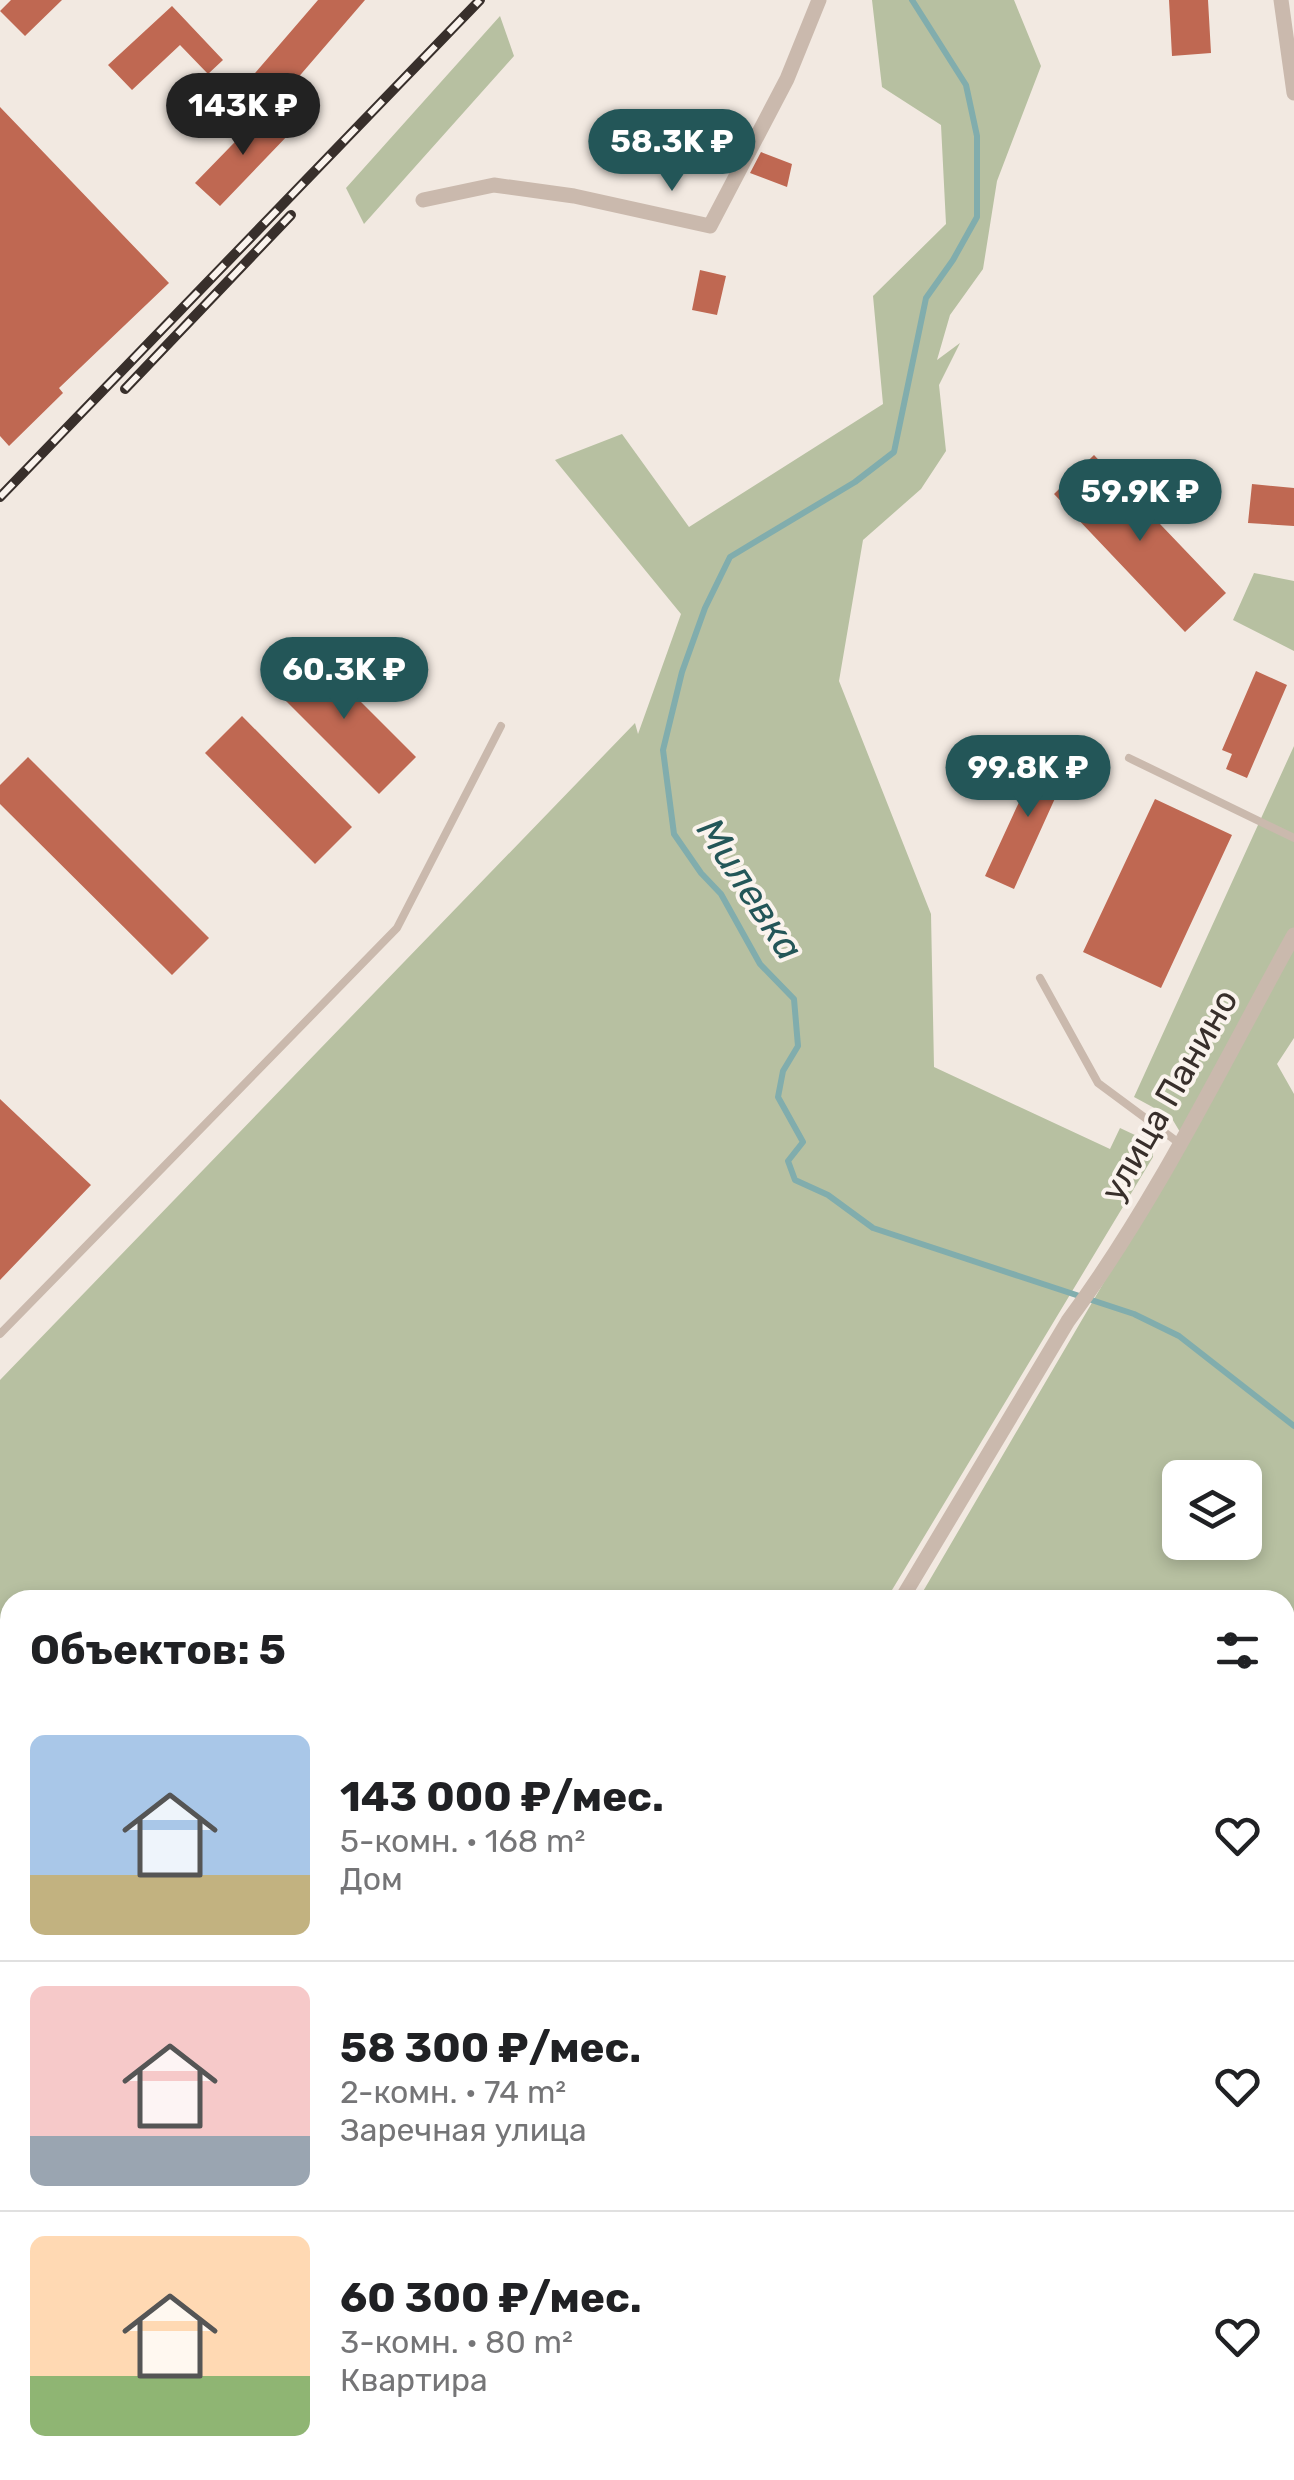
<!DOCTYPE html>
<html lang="ru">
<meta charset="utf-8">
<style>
body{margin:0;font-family:Rubik,sans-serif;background:#f2f2f2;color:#202124;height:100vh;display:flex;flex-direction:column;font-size:38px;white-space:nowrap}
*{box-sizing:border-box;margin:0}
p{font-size:32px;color:#757577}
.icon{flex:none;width:55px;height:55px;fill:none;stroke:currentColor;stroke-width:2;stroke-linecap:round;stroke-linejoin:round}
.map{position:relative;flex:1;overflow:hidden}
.side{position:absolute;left:0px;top:1590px;width:1295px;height:890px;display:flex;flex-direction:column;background:#fff;border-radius:30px 30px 0 0;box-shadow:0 5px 15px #0003}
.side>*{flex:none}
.fabs{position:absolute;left:1162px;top:1460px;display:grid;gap:20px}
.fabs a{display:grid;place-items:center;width:100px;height:100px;border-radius:15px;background:#fff;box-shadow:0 5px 15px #0003;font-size:50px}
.price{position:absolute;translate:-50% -85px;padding:0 22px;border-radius:35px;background:#235658;color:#fff;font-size:32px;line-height:65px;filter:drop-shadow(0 2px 5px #0008)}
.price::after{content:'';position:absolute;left:50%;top:60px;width:30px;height:22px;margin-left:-15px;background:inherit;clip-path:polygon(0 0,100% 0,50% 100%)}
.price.selected{background:#222;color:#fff}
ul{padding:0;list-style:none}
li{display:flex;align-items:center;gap:30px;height:250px;padding:0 30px}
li+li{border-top:2px solid #e0e0e0}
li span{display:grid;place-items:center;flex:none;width:280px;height:200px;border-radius:15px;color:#555}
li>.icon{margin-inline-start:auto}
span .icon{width:120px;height:120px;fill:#fffc;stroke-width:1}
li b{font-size:42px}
h2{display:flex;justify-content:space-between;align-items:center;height:120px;padding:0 30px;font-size:42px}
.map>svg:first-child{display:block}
.green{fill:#b7c0a1;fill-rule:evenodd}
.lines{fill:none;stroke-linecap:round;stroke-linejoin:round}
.stream{stroke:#81adad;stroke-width:6}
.building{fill:#bf6852}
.lane{stroke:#cab9ad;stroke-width:8}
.street{stroke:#cab9ad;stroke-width:15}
.rail-casing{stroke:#382f2b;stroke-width:10}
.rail{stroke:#faf3ed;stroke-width:6;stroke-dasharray:19;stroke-linecap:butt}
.labels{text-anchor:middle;stroke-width:8;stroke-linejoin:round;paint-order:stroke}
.street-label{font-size:35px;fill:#382f2b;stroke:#faf3ed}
.water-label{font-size:38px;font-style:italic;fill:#235658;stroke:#faf3ed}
</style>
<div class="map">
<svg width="1294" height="2480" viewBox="0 0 1294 2480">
<rect width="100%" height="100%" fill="#f2e9e1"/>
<path class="green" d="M872,0H1014L1041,66L997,181L983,269L950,315L937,360L960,343L939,385L946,451L921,489L863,540L839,681L931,914L934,1067L1110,1149L1120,1128L1152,1143L1153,1157L886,1600H10V1876L0,1869V1380L635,723L638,734L681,614L555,460L622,434L689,527L883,404L873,296L946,224L941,125L882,87Z
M500,16L514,56L364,224L346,188Z
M1254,573L1294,581V651L1233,620Z
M1294,746V1038L1277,1064L1294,1094V2480H389L395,2470H1285V1600H918L1186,1142L1171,1117L1134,1097ZM1180,1478H1245V1542H1180Z
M0,1902L10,1912V2470H363L357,2480H0Z"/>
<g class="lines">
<path class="stream" d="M912,0L966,85L977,136V217L953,260L926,298L894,452L855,482L730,557L705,608L682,672L663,750L674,834L701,873L721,894L760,964L794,999L798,1046L783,1071L778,1097L803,1142L788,1161L795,1180L828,1195L873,1228L1134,1314L1179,1336L1294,1426"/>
</g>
<path class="building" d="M11,0H62L25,36L0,11Z
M318,0H365L277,102L250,79Z
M1169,0H1208L1211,53L1172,56Z
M172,6L223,60L208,74L180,45L132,90L108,65Z
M0,107L169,283L59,388L63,393L9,446L0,436Z
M267,109L291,132L220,206L195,183Z
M761,152L792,164L787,187L750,173Z
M700,270L726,276L717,315L692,310Z
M1094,455L1226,593L1185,632L1054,494Z
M1252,484L1294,488V526L1248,523Z
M308,649L416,757L379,794L271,686Z
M1256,671L1287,685L1247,778L1226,769L1232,754L1222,750Z
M242,716L352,827L315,864L205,753Z
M1043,750L1071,763L1014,889L985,876Z
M28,757L209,938L172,975L0,804V785Z
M1155,799L1232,835L1161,988L1083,952Z
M0,1099L91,1185L0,1280Z"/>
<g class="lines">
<path class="lane" d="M1129,758L1294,838
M1040,978L1098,1083L1179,1143
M0,1334L397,928L501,726"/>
<path class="street" d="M1281,0L1294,93
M423,200L494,185L574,196L710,226L787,79L819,0
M901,1600L1068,1321C1156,1202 1222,1065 1294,935
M0,1880L10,1891
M375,2480L381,2470"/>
<g class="rail-casing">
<path id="rail" d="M125,389L291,215
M0,497L480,0"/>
</g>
<use href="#rail" class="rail"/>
</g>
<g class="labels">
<g class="street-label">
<text transform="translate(1169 1095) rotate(-60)" y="12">улица Панино</text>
</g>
<g class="water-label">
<text transform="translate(750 889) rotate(57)" y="13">Милевка</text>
</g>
</g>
</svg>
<div class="fabs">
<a><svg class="icon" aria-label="layers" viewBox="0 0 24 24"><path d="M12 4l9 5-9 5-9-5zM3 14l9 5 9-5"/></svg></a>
</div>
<b class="price selected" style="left:243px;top:158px">143K ₽</b>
<b class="price" style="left:672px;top:194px">58.3K ₽</b>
<b class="price" style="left:1140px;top:544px">59.9K ₽</b>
<b class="price" style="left:344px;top:722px">60.3K ₽</b>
<b class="price" style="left:1028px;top:820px">99.8K ₽</b>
<section class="side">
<h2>Объектов: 5<svg class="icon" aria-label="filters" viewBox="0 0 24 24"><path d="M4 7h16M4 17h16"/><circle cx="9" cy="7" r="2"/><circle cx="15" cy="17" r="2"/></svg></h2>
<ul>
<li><span style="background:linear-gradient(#a9c7e8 70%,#c2b280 0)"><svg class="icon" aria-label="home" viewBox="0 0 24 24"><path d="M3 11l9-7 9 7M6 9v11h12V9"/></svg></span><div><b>143 000 ₽/мес.</b><p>5-комн. · 168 m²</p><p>Дом</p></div><svg class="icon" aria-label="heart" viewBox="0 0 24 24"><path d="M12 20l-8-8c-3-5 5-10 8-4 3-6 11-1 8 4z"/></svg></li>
<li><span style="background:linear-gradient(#f6c9c9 75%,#9aa5b1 0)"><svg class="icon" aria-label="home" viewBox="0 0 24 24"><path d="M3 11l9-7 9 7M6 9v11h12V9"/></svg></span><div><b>58 300 ₽/мес.</b><p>2-комн. · 74 m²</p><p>Заречная улица</p></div><svg class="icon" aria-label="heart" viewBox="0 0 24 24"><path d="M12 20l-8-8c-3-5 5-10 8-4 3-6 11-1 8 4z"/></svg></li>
<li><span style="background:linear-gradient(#ffd9b3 70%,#8fb573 0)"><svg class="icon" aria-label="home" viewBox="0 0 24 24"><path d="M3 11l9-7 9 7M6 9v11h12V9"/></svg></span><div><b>60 300 ₽/мес.</b><p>3-комн. · 80 m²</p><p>Квартира</p></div><svg class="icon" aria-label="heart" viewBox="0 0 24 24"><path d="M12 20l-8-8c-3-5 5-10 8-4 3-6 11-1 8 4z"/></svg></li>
</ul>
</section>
</div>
